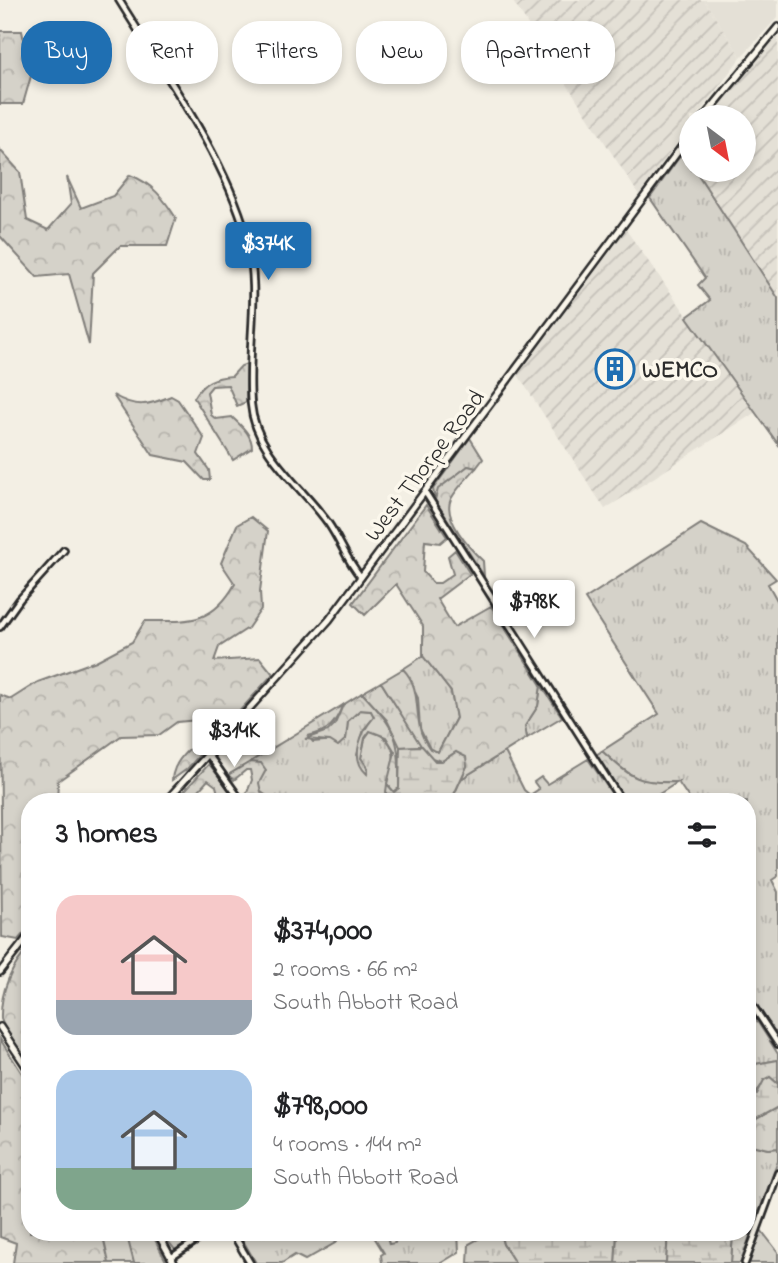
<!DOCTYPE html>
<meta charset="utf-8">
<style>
body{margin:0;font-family:"Indie Flower",sans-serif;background:#f6f6f6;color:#202124;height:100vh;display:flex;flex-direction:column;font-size:26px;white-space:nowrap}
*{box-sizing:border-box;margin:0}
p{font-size:23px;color:#757577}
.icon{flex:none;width:38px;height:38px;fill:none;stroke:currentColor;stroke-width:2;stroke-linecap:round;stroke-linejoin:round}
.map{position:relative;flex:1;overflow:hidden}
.side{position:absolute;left:21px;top:793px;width:735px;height:448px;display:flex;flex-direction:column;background:#fff;border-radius:28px;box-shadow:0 4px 10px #0003}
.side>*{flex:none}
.hud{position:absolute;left:21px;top:21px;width:737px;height:63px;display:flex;gap:14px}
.needle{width:46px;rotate:148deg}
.controls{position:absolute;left:679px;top:105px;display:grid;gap:14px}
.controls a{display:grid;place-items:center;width:77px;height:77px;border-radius:50%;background:#fff;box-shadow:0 4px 10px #0003;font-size:35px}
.price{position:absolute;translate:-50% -60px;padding:0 16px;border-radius:7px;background:#fff;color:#222;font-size:23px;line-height:46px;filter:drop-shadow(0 2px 4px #0008)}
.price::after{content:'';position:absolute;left:50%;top:42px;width:21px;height:16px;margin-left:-10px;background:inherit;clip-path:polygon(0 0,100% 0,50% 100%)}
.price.on{background:#1f6fb2;color:#fff}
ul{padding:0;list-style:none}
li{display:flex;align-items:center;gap:21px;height:175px;padding:0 35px}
li span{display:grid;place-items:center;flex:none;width:196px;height:140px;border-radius:21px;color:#555}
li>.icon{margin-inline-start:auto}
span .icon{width:84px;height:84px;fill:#fffc;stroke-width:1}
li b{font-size:30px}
h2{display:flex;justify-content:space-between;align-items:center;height:84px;padding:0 35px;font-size:30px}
.tag{padding:0 24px;border-radius:28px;background:#fff;box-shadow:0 4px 10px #0003;font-size:24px;line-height:63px}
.tag.on{background:#1f6fb2;color:#fff}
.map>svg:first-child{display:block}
.built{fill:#e4e0d6}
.industrial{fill:url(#industrial-furrows)}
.grass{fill:url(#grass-tufts);stroke:#807e7a;stroke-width:2}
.forest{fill:url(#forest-crowns);stroke:#807e7a;stroke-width:2}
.wetland{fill:url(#wetland-marsh);stroke:#807e7a;stroke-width:2}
.park{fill:#d5d2c9;stroke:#807e7a;stroke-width:2}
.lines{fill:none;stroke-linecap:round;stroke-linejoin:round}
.minor-casing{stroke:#2b2b2b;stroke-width:10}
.tertiary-casing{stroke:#2b2b2b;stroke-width:10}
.minor{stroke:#fbf7ec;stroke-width:4.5}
.tertiary{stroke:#fbf7ec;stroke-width:5}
.labels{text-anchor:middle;stroke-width:7;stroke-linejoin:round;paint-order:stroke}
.poi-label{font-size:24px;font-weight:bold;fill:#2b2b2b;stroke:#fbf7ec;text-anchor:start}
.street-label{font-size:24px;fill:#2b2b2b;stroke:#fbf7ec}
</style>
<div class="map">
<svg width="778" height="1263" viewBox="0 0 778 1263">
<defs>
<pattern id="industrial-furrows" width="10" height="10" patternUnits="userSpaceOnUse" patternTransform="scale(1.75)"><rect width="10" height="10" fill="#e4e0d6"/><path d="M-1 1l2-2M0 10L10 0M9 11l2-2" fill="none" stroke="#c4c0b8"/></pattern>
<pattern id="grass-tufts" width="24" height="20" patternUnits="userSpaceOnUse" patternTransform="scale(1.75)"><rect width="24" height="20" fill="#d5d2c9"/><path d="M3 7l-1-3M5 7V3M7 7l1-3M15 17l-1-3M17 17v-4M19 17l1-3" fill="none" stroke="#b7b4ad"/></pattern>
<pattern id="forest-crowns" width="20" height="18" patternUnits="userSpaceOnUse" patternTransform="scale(1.75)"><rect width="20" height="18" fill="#d5d2c9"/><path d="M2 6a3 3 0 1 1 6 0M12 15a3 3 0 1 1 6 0" fill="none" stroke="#b7b4ad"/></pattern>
<pattern id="wetland-marsh" width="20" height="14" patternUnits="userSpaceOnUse" patternTransform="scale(1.75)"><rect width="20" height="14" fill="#d5d2c9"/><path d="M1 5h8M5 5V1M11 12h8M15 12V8" fill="none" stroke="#b7b4ad"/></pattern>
</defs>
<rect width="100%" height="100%" fill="#f3efe4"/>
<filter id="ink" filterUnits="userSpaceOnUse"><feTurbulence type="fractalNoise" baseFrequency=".0143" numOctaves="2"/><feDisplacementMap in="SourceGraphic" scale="14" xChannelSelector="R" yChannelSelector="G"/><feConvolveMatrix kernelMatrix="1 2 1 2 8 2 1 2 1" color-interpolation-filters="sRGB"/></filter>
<g filter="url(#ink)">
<path class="built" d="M704,0H778V17L741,57Z"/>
<path class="industrial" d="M512,0H704L741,57L696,117H691V123L639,195Z
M778,34V298L695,170H744V117H709Z
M626,230L756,412L605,509L518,375Z"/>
<path class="grass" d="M683,152L691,170H695L778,298V444L687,317L710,300L698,285L705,278L650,198Z
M470,438L483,459L476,468L468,466L439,489L435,500L433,489Z
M701,524L746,546L776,579L768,584L778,602V876L772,880L778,892V1037L747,990V802L691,801L678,782C637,784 632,778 602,751L659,714L585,599Z
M423,656L451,692L456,718L438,752L430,749L420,729L418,698L403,669Z
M381,682L422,746L400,747L387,720L362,693Z
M541,685L562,717L527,738L525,726L538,706Z
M343,705C334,726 329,731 308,736L313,742L346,739L348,721L360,710L371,711L375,717L364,729L357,755L368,768L361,758L365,738L371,730C409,746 388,769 385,801L269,800L261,792L250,762Z
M505,752L524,790L530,795L539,789L534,782L541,777L547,784L588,759L617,801L451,802L461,779Z
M747,1005L778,1054V1060L756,1064L747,1058Z
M747,1144L768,1149L778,1148V1161L740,1263H731L733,1232H747Z
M761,1230L778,1252V1263H749Z
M238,1232H331L337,1242L305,1260L295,1255L282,1263H256Z
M371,1232H386L389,1244L395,1243L397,1232H458L459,1252L441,1263H382L381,1255L384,1253Z
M480,1232H500L503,1244L515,1263H468L469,1244L480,1238Z
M617,1232H668L666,1263H615Z"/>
<path class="forest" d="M0,31H22L31,76L23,104H0Z
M0,150L20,172L27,220L48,230L71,204L67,177L81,208L113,196L130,175C152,183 164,199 176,218L167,246H120L93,273L89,345L69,274L37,277L0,236Z
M247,364L246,402L237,406L228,385L212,386L207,392L211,415L216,419L232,417C241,426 252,434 252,448L233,460L194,398C203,382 214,377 232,376L241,366Z
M113,395C135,408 148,406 171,396L178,400L204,438L198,454L209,470L210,480H204L187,462L153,455Z
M468,466L476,468C468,477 457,488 451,499C442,518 470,549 483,561L484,576L435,500L438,489Z
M426,505L447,537L440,543L425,541L423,572L433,583H440L453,574L448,556L455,550L470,574L437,599L454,627L491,606L541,685L538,706L525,726L527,738L461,779L467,766L456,752L442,761L428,757L381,682L403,669C420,686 415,707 420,728C421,735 426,743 430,749L438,752L456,718L451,692L423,656V626L396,584L365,615L353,603Z
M251,517L268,531L260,591L261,609L248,628L219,647L214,661L260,658L273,674L187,769L172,780C173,758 195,744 211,731L198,720L177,722L159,735L121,736L58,781L57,801L30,802V926L18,940L2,937L0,695L11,699L38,682L96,661L132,642L145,621C188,621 212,625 235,584L221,563L237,525Z
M362,693C397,730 400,738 399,788L394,792L387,784L395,752L386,737L370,731L365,738L361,758L368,768L367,774C349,758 361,732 374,717L371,711L360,710L348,721L346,739L338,746L330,741L305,739L328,731L335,724L343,705Z
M602,751C632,778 637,784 678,782L648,801H626L596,755Z
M250,762L261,763L266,770L259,783L261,792L274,801H250L246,795L252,780L250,770H246L234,780L228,775Z
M209,764L230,791L233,801H220L216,786L208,780L189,801H175Z
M30,947V1008L25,1013C34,1025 30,1044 25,1057C17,1045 5,1032 1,1019C0,991 12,965 30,947Z
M0,1039L30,1086V1232H151L167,1263H13L16,1243L0,1237Z
M747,1058L756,1064L778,1060V1084L770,1077L747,1102Z
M778,1107V1148L768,1149L747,1144V1124Z
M161,1232H183L189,1243L176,1251Z"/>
<path class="wetland" d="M422,746L435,761H442L456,752L466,757L467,766L451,801H385L387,784L394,792L399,788L400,747Z
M770,1077L778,1084V1107L747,1124V1102L757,1094L764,1080Z
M500,1232H617L615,1263H515L503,1244Z
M668,1232H733L731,1263H666Z"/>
<path class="park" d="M102,1232H126L134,1263H109Z"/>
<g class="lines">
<g class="minor-casing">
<path id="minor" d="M119,0C162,70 224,155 246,234C262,293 246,345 251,404C255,453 301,485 328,523C340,540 347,561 361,577
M425,492L622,802
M0,627L20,599L64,550
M208,754L242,802
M747,997L778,1044
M232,1232L250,1263
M172,1257L209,1232
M745,1263L778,1173"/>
</g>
<g class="tertiary-casing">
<path id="tertiary" d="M704,117L778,27
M165,802L329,620L691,134
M0,972L30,934
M0,1027L30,1072
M157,1232L174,1263"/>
</g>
<use href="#minor" class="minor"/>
<use href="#tertiary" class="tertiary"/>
</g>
</g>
<defs>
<g id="building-ring" transform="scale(2.0125)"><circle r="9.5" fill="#fbf7ec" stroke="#1f6fb2" stroke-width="1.5"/><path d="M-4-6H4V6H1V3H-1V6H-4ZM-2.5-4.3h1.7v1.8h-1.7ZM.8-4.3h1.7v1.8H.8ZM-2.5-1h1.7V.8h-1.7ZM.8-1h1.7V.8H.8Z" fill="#1f6fb2"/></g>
</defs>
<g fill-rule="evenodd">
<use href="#building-ring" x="615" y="369"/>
</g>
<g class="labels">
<g class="poi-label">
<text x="642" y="377">WEMCO</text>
</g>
<g class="street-label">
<text transform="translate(424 465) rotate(-53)" y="8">West Thorpe Road</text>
</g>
</g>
</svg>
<div class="controls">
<a><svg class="needle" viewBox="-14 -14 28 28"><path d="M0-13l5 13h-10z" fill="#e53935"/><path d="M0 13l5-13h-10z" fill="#757577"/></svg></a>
</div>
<b class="price on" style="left:268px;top:282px">$374K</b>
<b class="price" style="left:534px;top:640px">$798K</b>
<b class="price" style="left:234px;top:769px">$314K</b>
<div class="hud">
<a class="tag on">Buy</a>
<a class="tag">Rent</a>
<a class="tag">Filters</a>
<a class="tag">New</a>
<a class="tag">Apartment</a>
</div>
<section class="side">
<h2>3 homes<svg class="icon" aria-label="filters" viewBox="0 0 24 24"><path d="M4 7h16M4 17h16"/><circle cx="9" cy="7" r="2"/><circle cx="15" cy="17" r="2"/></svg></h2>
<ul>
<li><span style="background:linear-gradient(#f6c9c9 75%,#9aa5b1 0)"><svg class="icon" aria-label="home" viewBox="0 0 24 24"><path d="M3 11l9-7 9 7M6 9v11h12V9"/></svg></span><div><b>$374,000</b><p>2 rooms · 66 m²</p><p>South Abbott Road</p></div></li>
<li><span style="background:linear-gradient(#a9c7e8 70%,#7fa58c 0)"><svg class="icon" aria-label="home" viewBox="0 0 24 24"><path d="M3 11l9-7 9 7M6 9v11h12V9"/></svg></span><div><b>$798,000</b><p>4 rooms · 144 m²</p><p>South Abbott Road</p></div></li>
</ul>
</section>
</div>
